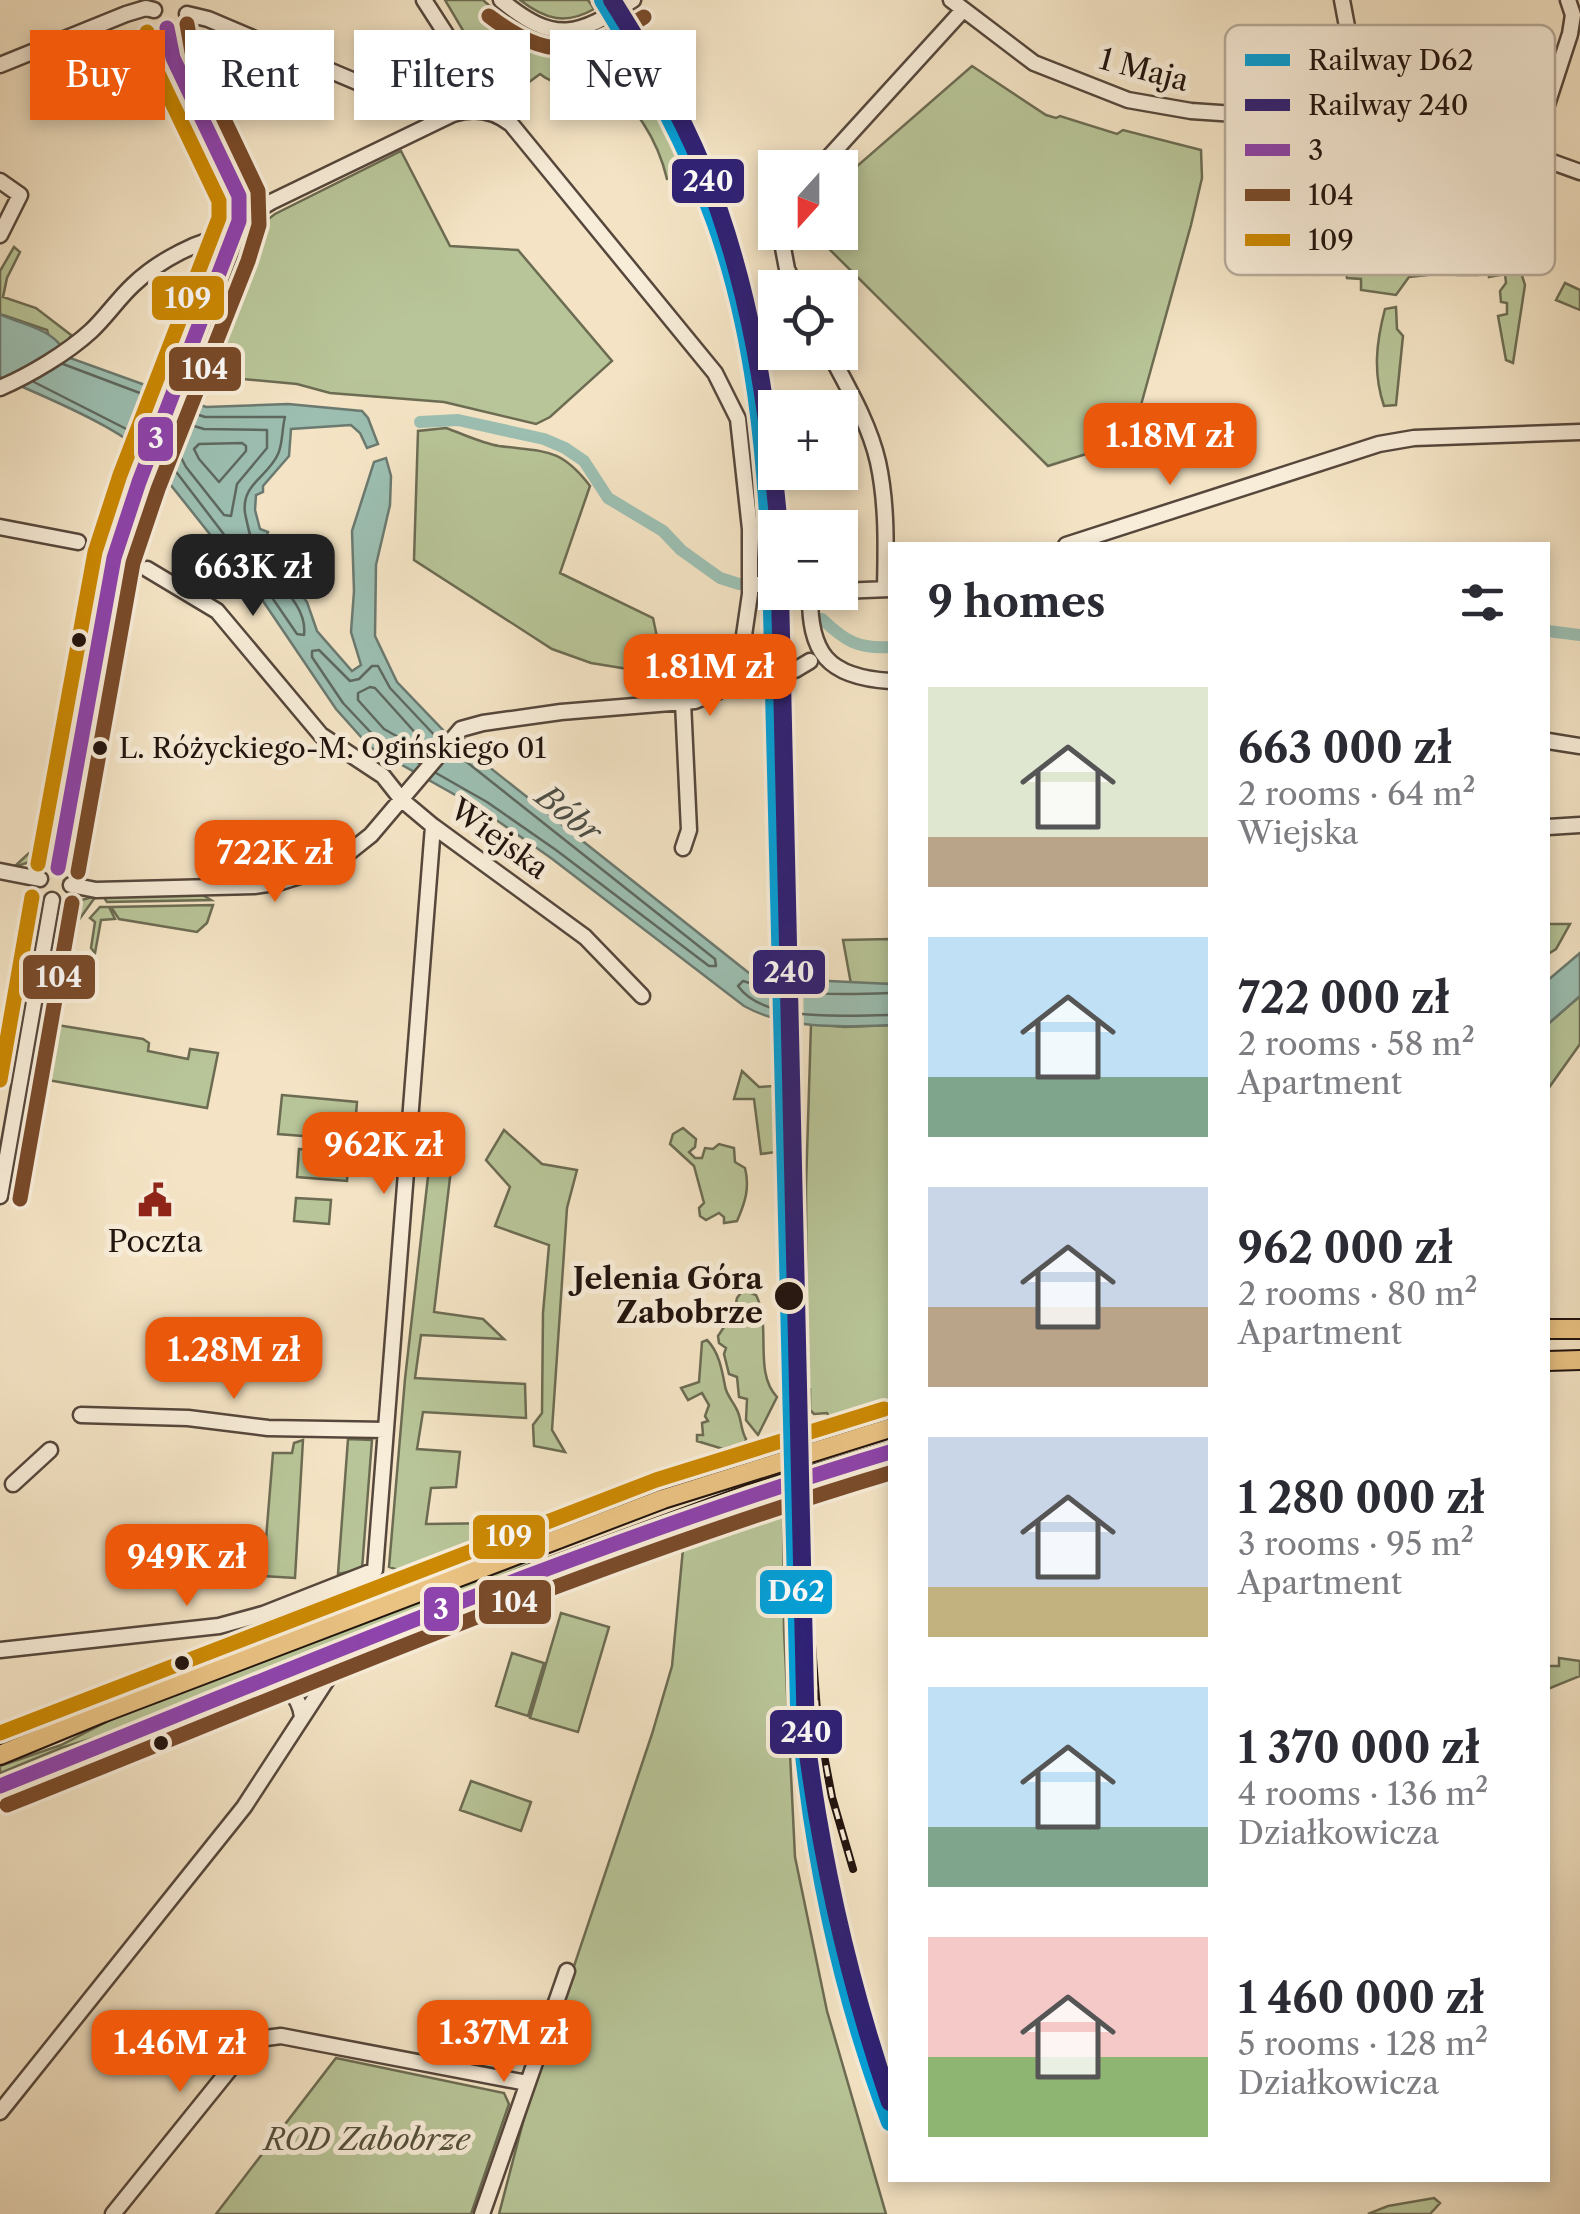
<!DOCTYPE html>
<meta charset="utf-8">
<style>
body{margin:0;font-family:"Libre Caslon Text",serif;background:#f2f2f3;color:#2b2b33;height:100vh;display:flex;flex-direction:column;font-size:38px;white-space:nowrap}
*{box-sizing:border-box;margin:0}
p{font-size:32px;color:#7c7c81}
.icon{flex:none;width:55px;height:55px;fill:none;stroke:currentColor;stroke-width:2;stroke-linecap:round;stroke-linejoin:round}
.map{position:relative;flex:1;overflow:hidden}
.details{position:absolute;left:888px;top:542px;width:662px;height:1640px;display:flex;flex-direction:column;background:#fff;border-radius:0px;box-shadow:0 5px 15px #0003}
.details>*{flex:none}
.guide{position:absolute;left:30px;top:30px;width:708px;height:90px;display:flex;gap:20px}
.needle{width:65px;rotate:201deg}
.fabs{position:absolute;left:758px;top:150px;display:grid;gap:20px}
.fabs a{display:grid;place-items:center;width:100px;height:100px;border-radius:0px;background:#fff;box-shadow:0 5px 15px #0003;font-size:50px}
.price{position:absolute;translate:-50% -85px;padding:0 22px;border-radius:20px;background:#ea580c;color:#fff;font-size:32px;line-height:65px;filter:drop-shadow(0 2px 5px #0008)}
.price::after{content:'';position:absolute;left:50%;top:60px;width:30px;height:22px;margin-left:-15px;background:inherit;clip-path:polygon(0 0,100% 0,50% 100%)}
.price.selected{background:#222;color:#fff}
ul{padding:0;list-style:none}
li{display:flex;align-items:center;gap:30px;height:250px;padding:0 40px}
li span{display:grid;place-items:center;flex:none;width:280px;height:200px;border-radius:0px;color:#555}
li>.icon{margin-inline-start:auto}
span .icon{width:120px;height:120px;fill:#fffc;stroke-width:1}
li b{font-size:42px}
h2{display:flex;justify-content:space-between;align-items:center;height:120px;padding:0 40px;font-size:42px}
.pill{padding:0 35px;border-radius:0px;background:#fff;box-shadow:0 5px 15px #0003;font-size:35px;line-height:90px}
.pill.selected{background:#ea580c;color:#fff}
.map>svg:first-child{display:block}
.green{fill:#b8c598;stroke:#6c6c53;stroke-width:2.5}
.water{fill:#9cbfb2;stroke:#6b7a70;stroke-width:2.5}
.pier{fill:#f4e4c5}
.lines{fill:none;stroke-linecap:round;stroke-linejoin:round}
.shore{stroke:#5e6960;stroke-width:2.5}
.canal{stroke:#9cbfb2;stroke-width:12}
.minor-casing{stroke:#56473c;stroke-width:19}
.major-casing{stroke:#21130e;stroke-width:22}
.minor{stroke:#f8edd9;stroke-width:14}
.major{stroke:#eac282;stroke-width:18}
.rail-casing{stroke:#21130e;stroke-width:8}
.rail{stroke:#f8edd9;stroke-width:4;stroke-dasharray:11;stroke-linecap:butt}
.major-bridge-casing{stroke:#21130e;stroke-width:22;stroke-linecap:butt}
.major-bridge{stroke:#eac282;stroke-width:18}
.bus-1-casing{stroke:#f8edd9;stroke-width:22}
.bus-2-casing{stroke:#f8edd9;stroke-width:22}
.bus-3-casing{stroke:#f8edd9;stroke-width:22}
.bus-1{stroke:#8e44ad;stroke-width:15}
.bus-2{stroke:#7a4b2a;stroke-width:15}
.bus-3{stroke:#cc8903;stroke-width:15}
.rail-1-casing{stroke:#f8edd9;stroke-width:25}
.rail-2-casing{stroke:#f8edd9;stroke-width:25}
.rail-1{stroke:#03a0d9;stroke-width:18}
.rail-2{stroke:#2e2076;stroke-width:18}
.bus-dot{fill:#21130e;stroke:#f8edd9;stroke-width:4}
.labels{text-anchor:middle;stroke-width:10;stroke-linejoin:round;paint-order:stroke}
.bus-label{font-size:28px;fill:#21130e;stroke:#f8edd9;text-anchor:start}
.street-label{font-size:30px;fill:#21130e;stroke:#f8edd9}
.poi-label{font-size:30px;fill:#21130e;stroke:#f8edd9}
.stop-label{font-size:30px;font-weight:bold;fill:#21130e;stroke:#f8edd9;text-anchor:end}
.park-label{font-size:30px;font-style:italic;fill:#56513e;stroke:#f8edd9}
.water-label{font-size:32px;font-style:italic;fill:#4c4f47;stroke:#f8edd9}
.key{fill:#f8edd9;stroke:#b8ac9c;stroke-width:2.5}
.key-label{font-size:28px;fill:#21130e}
.line-badge{stroke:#f8edd9;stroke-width:4}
.badge-label{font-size:28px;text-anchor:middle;font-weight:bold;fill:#fff}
</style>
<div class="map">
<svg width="1580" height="2214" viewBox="0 0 1580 2214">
<rect width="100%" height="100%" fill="#f4e4c5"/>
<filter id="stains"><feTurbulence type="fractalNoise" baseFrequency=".002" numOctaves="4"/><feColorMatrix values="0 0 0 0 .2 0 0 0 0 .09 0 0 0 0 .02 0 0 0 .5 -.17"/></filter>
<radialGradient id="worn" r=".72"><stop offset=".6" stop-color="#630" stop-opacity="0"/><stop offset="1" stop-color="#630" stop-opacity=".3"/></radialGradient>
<path class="green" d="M445,0H483L521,34L553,46L554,54L583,49L611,32L647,94L686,177L667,179C656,133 634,109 604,75C580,81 561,91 540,74L525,85L521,81L527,76L517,63L520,59L515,54L497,58L486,56L495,46L491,40L474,49Z
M520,0H588L594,9C566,25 546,20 520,0Z
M972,66L1046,115L1056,118L1060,116L1117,134L1123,130L1201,150L1202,178L1191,225L1141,405L1156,432L1048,466L813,233L840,232V181Z
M401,151L450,246L518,250L612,361L550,417L536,424L444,402L330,393L297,384L199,375L258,227L275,214Z
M1497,158L1541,174L1529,233L1523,236L1518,263L1525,285L1513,363L1506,360L1498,316L1507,314V303L1501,302L1500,291L1506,283L1505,274L1489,277V267L1499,245L1490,220Z
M1362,191H1378L1372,216L1358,223L1359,233L1370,230L1379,251L1395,247L1396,236L1402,231L1406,196H1418L1428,224L1445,232L1488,239L1478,275H1457L1450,263L1436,274L1409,277L1396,295L1361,290V279L1347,278C1344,261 1341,248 1351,233L1340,211L1316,213L1313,206L1321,200L1360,198Z
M14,247L20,252L7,278L3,297L36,308L71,335L68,342L53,351L47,330L0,314V271Z
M1565,283L1580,290V310L1556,300Z
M1396,307L1397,329L1403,336L1396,405L1384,406C1373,373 1376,343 1385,309Z
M446,428C463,434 481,443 499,446C545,452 560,447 590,486L560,573L653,618L665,675L591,663L552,649L414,560L418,431Z
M53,837L39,859L14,867L43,840Z
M201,894L211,900L107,902L105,899L106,896Z
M96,896L78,921L63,917L78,901Z
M213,905L207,923L197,932L119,919L111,907Z
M100,907H109L115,919L101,920L95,953L91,948L95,922L90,918Z
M1548,924H1570L1556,949L1548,954Z
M58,931L65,937L36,1077L31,1068Z
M890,939V984H851L843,940Z
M1580,996V1044L1548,1089V1024Z
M51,1024L143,1039L149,1043L148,1051L188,1059L190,1049L218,1053L207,1108L42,1079Z
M811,1024L845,1027L890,1025V1402L840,1422L838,1419L831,1420L827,1413L814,1414L810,1410V1389L807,1388L806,1187Z
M742,1071L759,1087L774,1086L776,1152L761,1154L754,1099H734Z
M35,1087L18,1178L11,1181L27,1094Z
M282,1095L357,1102L354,1140L278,1134Z
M683,1128L696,1139L695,1147L689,1152L695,1158H702L705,1148L713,1149L719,1144L734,1148L735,1162L745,1168C750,1188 745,1203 737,1221L724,1223V1217L719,1213L706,1220L700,1216L699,1208L704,1203L694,1166L670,1144L673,1134Z
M504,1130L542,1164L577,1170L567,1208L552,1430L565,1452L534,1446L533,1425L542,1413L543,1313L549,1245L495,1226L510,1187L486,1160Z
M299,1149L349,1153L347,1181L297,1177Z
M430,1159L452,1161L434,1312L483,1319L504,1339L421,1335L415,1378L525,1384L526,1418L423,1412L417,1449L460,1452L456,1487L431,1488L426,1524L504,1523L505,1533L398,1570L389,1567L405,1379Z
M296,1198L331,1200L329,1224L294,1221Z
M743,1290L756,1295C772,1326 753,1372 777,1397L758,1435L746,1420L747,1399L739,1397L737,1377L729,1374L724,1354L726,1348L719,1343L718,1336L724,1327L721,1319L734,1313L737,1298Z
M707,1340C719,1352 722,1370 725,1386C726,1394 732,1400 736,1408C742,1418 740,1429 746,1439L743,1449L732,1446L723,1449L697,1441V1435H703L702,1423L708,1421L705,1416L709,1405L702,1393L688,1400L681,1388L699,1382L702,1342Z
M348,1439L372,1440L362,1569L338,1574Z
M303,1440L295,1578L263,1576L273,1453H292L294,1443Z
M783,1504L784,1630L795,1857L827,2011L886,2214H499L528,2103L652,1734L672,1666L684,1538Z
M524,1534L525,1538L415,1580L407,1577Z
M531,1559L533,1563L522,1571L133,1726L61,1748L0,1773V1766L61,1745L114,1718Z
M400,1579L409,1583L355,1604L341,1600Z
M334,1603L354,1610L273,1640L221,1649Z
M561,1613L609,1627L578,1732L530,1718Z
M512,1653L544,1663L528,1716L496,1706Z
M1559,1658L1580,1661V1676L1548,1689V1666H1559Z
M143,1675L148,1676L121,1694L0,1742V1733Z
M138,1744L139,1747L35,1794L42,1782Z
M471,1781L531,1802L521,1831L460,1810Z
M336,2058L504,2093L509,2104L471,2214H216Z
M1434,2198L1440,2203L1430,2214H1368L1388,2206Z"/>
<path class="water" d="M0,314C30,328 52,327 70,358L206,407L288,404L362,411L368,418L378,444L367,448L360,433L351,425L291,429L289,456L263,486V492L256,495L255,510L260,529L268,532L263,545L307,602L317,631L352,671L361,665L351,632L354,591L352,531L374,462L386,458L391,476L390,505L376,565L375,636L397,682L445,732L749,973L767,978L890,984V1025C842,1027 787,1030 744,1006L551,858L482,810L370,747L336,709L263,601L166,479C147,436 44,397 0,377Z
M1580,953V996L1548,1024V980Z"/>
<path class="pier" d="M164,386L186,395L157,470L138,452Z
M775,974L803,976L804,1028L777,1025Z"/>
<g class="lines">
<path class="shore" d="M63,364L161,401
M34,382L146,439
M166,440L177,450L186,467L224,515L231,516L237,484L267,448V430L204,429L174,420
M242,443L246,446V451L219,482L199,459L194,449L199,444Z
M161,452L271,596L297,634L304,635C308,604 273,581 258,557C253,549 247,523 245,513C241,484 268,477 278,454C283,444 282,427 285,417H205L178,408
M370,687L375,688L420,738L419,745L414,746L384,729L358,700V693Z
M419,763L376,738L343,703L312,657V651L319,650L350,681L359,679L372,666H378L390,688L439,740
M436,773L487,802L556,850L709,966H716L715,959L454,752
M890,993C843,995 788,996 743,981L738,986C765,1024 848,1015 890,1015"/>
<path class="canal" d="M420,422L458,420L544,439L565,448L584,461L608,498L663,531L681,550L720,578L739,584
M822,619C845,641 858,649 890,647
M1548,631L1580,635"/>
<g class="minor-casing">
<path id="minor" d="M424,0L471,73L478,110
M501,0C555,45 578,36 633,0
M951,0L1034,63L1128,100L1191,111L1442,128L1477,135L1580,172
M1342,0L1365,122
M187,14L208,19L442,118
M0,65L126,14L146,8L154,10
M1358,86L1453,124
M1531,154L1570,34L1573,15L1568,0
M819,168L963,10
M0,181L20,195L0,235
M780,232L787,269L796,288
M829,352C848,388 869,423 878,462C887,503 886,547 885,589
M0,388C30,375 67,353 91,331C106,317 118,299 133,285C158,261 200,238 235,235
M0,527L78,542
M1066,545L1379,444L1414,438L1580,432
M147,569L217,611L321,735L383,776L402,800L433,826L585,937L642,996
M751,583L775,587
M840,591L890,589
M810,592C809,653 827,677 890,681
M733,678L795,670L810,661
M1548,741L1580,746
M1548,827L1580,825
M683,848L689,830L683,702
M58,868L114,558L139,482L229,254L239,221V196L173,58L167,28
M0,871L40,879
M71,885L96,890L254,886L281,882L325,868L342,858L371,835L461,729L483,723L561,712L695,701L717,692L733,678L740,663L750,594V529L738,419L715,373L511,124C493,110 474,107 453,114L271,202L239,221
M0,1196L52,900
M81,1415L188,1418L268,1428L386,1430
M13,1484L50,1450
M0,1650L219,1626L263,1614L375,1570L433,826
M260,1682C284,1687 299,1691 302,1717
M0,2112L244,1807L332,1672L356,1645
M113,2214L238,2059L258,2039L281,2036L527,2083
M482,2214L567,1971"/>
</g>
<g class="major-casing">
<path id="major" d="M1548,1329H1580
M1548,1361L1580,1360
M0,1755L102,1713L663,1499L890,1428
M0,1786L532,1574"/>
</g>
<use href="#minor" class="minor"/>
<use href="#major" class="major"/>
<g class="rail-casing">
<path id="rail" d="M798,1459L818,1724L832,1797L853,1869"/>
</g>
<use href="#rail" class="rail"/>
<g class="major-bridge-casing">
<path id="major-bridge" d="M532,1574L750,1494L890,1452"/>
</g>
<use href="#major-bridge" class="major-bridge"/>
<g class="bus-1-casing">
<path id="bus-1" d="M58,868L114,558L139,482L239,221V196L173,58L167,28
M0,1786C294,1669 586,1543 890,1452"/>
</g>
<g class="bus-2-casing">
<path id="bus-2" d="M489,16C550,62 581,56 644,17
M78,872L133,563L158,489L248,261L259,225L258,191L192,52L187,24
M20,1199L72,903
M7,1805C299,1689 589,1563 890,1473"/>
</g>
<g class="bus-3-casing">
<path id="bus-3" d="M38,864L95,552L120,475L219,218V201L154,65L147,32
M0,1080L32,897
M0,1733L656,1480L884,1409"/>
</g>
<use href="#bus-1" class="bus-1"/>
<use href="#bus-2" class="bus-2"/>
<use href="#bus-3" class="bus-3"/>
<g class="rail-1-casing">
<path id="rail-1" d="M603,0C647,72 688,145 716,224C755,334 766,453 771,569L799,1707C812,1851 839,1987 890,2122"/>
</g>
<g class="rail-2-casing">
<path id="rail-2" d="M612,0C646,54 679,109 703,168C750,283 768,405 779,528
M780,592L806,1739C822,1863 849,1983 890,2102"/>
</g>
<use href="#rail-1" class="rail-1"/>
<use href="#rail-2" class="rail-2"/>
</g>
<defs>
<g id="civic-bare" transform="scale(2.7)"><path d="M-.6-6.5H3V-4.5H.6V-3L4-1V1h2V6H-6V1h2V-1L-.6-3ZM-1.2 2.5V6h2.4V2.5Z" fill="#8f2418" stroke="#f8edd9" stroke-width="2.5" paint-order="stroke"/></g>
</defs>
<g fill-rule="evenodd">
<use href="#civic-bare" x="155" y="1200"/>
</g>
<g class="bus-dot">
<circle cx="79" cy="640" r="9"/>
<circle cx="100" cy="748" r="9"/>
<circle cx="789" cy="1296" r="16"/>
<circle cx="182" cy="1663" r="9"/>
<circle cx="161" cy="1743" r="9"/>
</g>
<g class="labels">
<g class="bus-label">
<text x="119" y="758">L. Różyckiego-M. Ogińskiego 01</text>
</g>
<g class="street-label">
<text transform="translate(1144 70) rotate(15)" y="10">1 Maja</text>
<text transform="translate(499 839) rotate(36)" y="10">Wiejska</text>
</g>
<g class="poi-label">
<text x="155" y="1252">Poczta</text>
</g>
<g class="stop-label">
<text x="763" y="1289">Jelenia Góra<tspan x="763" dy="34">Zabobrze</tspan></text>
</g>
<g class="park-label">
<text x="367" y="2150">ROD Zabobrze</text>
</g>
<g class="water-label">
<text transform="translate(569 814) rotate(38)" y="11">Bóbr</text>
</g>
</g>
<rect x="1225" y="25" width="330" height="250" rx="15" class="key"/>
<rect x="1245" y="54" width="45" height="12" fill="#03a0d9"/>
<rect x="1245" y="99" width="45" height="12" fill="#2e2076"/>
<rect x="1245" y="144" width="45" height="12" fill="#8e44ad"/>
<rect x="1245" y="189" width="45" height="12" fill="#7a4b2a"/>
<rect x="1245" y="234" width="45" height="12" fill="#cc8903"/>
<g class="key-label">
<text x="1308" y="70">Railway D62</text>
<text x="1308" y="115">Railway 240</text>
<text x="1308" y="160">3</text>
<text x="1308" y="205">104</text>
<text x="1308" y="250">109</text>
</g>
<g class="line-badge">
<rect x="670" y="157" width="76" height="48" rx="10" fill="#2e2076"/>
<rect x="150" y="274" width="76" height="48" rx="10" fill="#cc8903"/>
<rect x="167" y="345" width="76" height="48" rx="10" fill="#7a4b2a"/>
<rect x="136" y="415" width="39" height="48" rx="10" fill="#8e44ad"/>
<rect x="751" y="948" width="76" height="48" rx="10" fill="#2e2076"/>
<rect x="21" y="953" width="76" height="48" rx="10" fill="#7a4b2a"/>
<rect x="471" y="1513" width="76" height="48" rx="10" fill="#cc8903"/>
<rect x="758" y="1568" width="76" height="48" rx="10" fill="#03a0d9"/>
<rect x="477" y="1578" width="76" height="48" rx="10" fill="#7a4b2a"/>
<rect x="422" y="1585" width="39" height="48" rx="10" fill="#8e44ad"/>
<rect x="768" y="1708" width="76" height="48" rx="10" fill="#2e2076"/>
</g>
<g class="badge-label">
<text x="708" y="191">240</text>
<text x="188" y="308">109</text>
<text x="205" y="379">104</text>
<text x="156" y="448">3</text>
<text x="789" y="982">240</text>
<text x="59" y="987">104</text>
<text x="509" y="1546">109</text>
<text x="796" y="1601">D62</text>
<text x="515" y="1612">104</text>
<text x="441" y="1619">3</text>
<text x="806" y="1742">240</text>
</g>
<rect width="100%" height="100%" filter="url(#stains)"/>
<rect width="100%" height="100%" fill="url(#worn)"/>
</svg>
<div class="fabs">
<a><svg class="needle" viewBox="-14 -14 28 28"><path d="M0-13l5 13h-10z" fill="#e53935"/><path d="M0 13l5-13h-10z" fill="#7c7c81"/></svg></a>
<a><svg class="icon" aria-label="locate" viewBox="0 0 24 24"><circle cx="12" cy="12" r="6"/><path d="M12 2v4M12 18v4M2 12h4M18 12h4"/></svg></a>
<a>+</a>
<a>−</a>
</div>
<b class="price" style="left:1170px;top:488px">1.18M zł</b>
<b class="price selected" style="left:253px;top:619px">663K zł</b>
<b class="price" style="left:710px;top:719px">1.81M zł</b>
<b class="price" style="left:275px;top:905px">722K zł</b>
<b class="price" style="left:384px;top:1197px">962K zł</b>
<b class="price" style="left:234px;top:1402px">1.28M zł</b>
<b class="price" style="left:187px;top:1609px">949K zł</b>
<b class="price" style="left:504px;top:2085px">1.37M zł</b>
<b class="price" style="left:180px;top:2095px">1.46M zł</b>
<div class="guide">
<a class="pill selected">Buy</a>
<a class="pill">Rent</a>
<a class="pill">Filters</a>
<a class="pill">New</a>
</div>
<section class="details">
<h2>9 homes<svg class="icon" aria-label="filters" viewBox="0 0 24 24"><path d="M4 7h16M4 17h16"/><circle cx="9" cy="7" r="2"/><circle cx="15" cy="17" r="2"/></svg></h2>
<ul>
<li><span style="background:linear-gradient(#dfe7d0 75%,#b9a48a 0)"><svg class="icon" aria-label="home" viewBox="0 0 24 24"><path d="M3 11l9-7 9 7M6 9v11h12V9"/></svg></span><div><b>663 000 zł</b><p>2 rooms · 64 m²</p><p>Wiejska</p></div></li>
<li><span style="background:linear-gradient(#bfe0f5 70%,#7fa58c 0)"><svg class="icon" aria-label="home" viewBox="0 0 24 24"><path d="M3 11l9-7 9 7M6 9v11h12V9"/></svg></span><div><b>722 000 zł</b><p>2 rooms · 58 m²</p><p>Apartment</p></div></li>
<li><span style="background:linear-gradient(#c9d6e8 60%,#b9a48a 0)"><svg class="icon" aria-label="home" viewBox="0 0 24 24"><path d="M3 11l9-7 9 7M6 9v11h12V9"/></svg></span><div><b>962 000 zł</b><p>2 rooms · 80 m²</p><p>Apartment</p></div></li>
<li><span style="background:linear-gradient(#c9d6e8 75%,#c2b280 0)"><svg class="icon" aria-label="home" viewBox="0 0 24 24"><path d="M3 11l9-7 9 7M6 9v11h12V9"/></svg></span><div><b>1 280 000 zł</b><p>3 rooms · 95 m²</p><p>Apartment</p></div></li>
<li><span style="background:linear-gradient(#bfe0f5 70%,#7fa58c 0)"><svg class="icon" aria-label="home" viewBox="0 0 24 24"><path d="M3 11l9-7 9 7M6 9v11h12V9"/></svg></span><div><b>1 370 000 zł</b><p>4 rooms · 136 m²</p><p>Działkowicza</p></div></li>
<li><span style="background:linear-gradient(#f6c9c9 60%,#8fb573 0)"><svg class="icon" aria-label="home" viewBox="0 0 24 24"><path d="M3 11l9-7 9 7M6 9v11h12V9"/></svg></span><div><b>1 460 000 zł</b><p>5 rooms · 128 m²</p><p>Działkowicza</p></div></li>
</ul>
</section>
</div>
